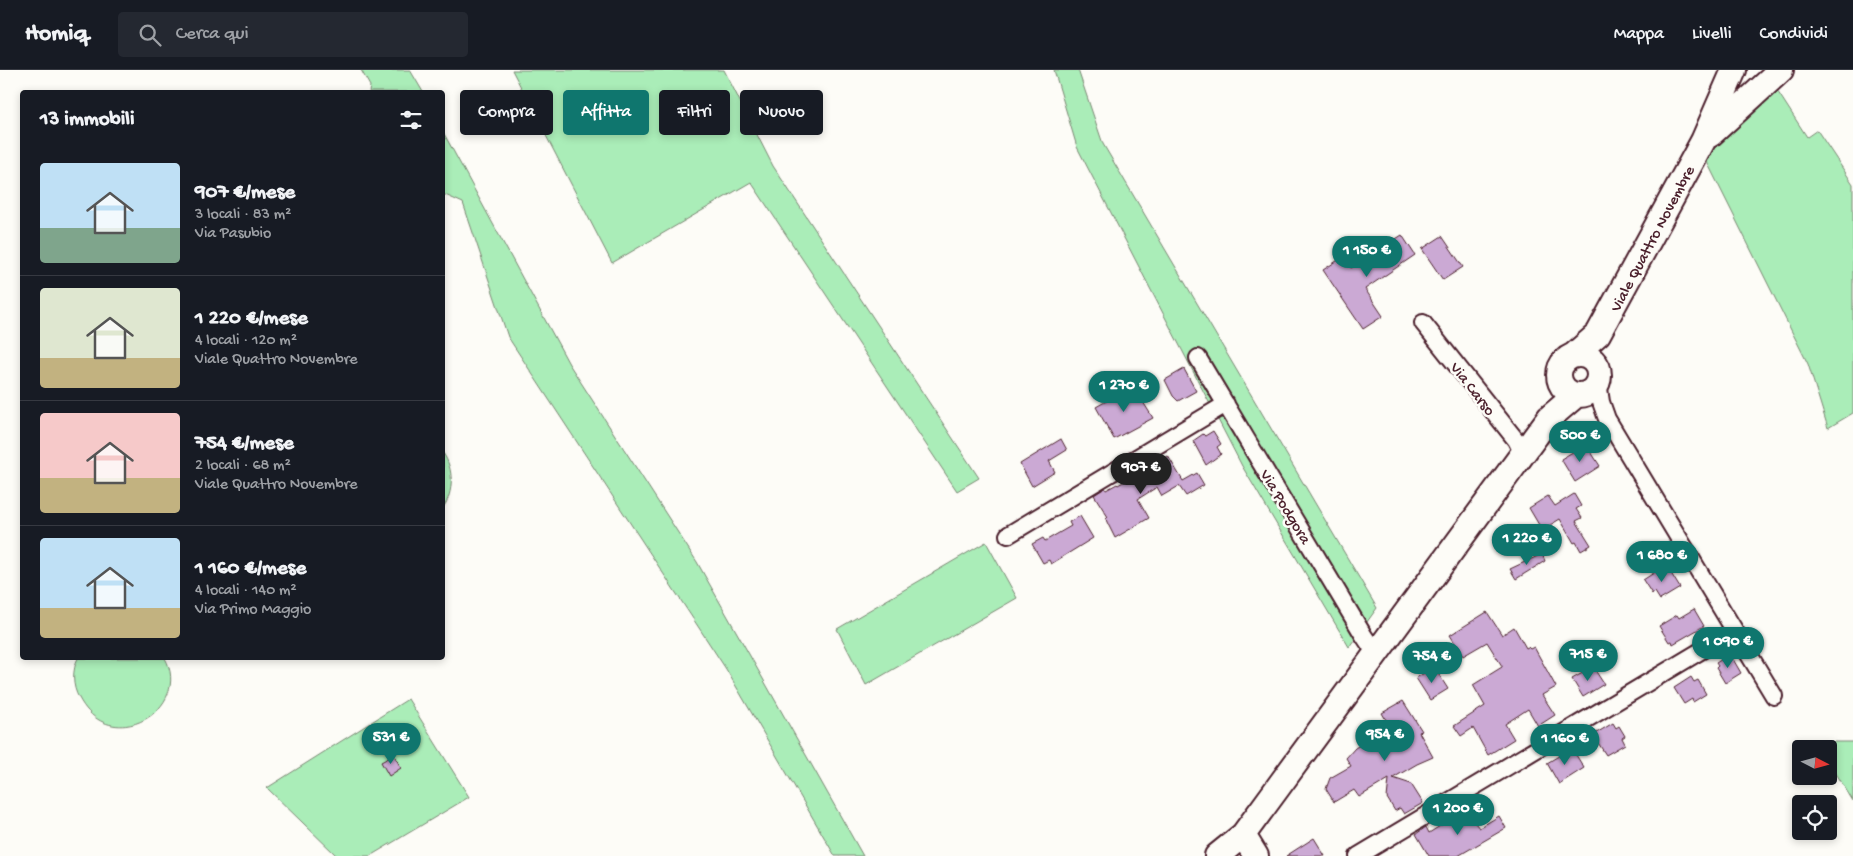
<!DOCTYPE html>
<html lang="it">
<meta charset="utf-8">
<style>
body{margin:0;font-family:"Gochi Hand",sans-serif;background:#242831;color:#f1f3f6;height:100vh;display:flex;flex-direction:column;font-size:19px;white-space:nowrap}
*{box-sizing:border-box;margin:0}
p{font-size:16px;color:#9ea1a6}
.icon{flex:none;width:28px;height:28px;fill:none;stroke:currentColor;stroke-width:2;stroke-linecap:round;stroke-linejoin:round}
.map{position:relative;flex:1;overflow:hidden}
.side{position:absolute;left:20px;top:20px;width:425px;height:570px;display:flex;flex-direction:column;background:#171b24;border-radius:5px;box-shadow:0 2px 8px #0003}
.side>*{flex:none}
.banner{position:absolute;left:460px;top:20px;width:475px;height:45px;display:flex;gap:10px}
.needle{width:32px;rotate:96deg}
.controls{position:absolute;left:1792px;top:670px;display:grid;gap:10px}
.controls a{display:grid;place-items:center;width:45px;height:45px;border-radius:5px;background:#171b24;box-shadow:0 2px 8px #0003;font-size:25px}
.price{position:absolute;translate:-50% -42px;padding:0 11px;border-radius:18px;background:#0f766e;color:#fff;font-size:16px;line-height:32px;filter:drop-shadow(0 1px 2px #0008)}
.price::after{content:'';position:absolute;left:50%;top:30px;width:15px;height:11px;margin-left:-8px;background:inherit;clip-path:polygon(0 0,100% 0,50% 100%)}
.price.active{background:#222;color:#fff}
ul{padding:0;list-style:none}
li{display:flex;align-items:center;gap:15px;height:125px;padding:0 20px}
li+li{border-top:1px solid #363941}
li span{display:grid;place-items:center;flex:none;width:140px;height:100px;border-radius:5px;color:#555}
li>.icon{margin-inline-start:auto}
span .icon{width:60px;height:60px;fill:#fffc;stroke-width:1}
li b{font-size:21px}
h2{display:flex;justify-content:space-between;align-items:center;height:60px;padding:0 20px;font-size:21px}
.tag{padding:0 18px;border-radius:5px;background:#171b24;box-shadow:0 2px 8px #0003;font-size:18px;line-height:45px}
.tag.active{background:#0f766e;color:#fff}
header{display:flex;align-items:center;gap:30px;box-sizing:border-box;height:70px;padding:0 25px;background:#171b24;border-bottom:1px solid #363941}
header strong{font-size:24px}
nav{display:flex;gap:28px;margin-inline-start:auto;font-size:18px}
.search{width:350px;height:45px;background:#242831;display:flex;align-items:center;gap:12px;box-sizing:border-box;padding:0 18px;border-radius:5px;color:#9ea1a6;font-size:19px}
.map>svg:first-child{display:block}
.green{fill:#aaedb8;stroke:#7a8672}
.building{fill:#cba9d4;stroke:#4a1f2b}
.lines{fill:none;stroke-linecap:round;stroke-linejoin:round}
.street-casing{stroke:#4a1f2b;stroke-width:20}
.secondary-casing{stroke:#4a1f2b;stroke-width:28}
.street{stroke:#fdfcf7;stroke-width:16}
.secondary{stroke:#fdfcf7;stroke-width:24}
.labels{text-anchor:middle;stroke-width:5;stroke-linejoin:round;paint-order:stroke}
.street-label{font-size:16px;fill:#4a1f2b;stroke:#fdfcf7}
</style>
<header>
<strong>Homiq</strong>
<div class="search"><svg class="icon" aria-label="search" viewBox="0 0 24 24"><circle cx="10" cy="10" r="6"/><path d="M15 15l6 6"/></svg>Cerca qui</div>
<nav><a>Mappa</a><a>Livelli</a><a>Condividi</a></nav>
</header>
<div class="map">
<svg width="1853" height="786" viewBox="0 0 1853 786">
<rect width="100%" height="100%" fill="#fdfcf7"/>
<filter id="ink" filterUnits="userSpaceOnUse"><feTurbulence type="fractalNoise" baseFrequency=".02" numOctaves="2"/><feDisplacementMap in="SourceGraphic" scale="10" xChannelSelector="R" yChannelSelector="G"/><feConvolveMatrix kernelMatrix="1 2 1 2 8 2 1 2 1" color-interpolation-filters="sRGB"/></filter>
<g filter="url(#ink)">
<path class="green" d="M361,0H410L423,22H369L370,16Z
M512,0H724L773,96L979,408L957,421L751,112L612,193Z
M1054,0H1078L1103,74L1377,538L1349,577L1242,396L1077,77Z
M1776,19L1807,67L1817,60L1853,114V343L1828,358L1808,294L1704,86L1713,75Z
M442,60L569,294L697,492L863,786H835L726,599L508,267L463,133L443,124Z
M443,383C454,399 454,422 443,438Z
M986,472L1017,528L866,615L837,559Z
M78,588H165C193,638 111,689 79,628C72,616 72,600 78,588Z
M408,629L469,727L370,786H337L267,718Z
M1817,672H1853V731L1829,692V679H1821Z"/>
<path class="building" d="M1402,165L1415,185L1365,219L1383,246L1363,259L1323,200L1343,187L1351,198Z
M1442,166L1463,197L1443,210L1422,179Z
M1184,299L1196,321L1178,331L1173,326L1165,310Z
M1133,316L1153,348L1114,369L1096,337Z
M1213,361L1221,374L1217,377L1221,384L1206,395L1193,371L1203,364L1205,366Z
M1061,369L1067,380L1049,391L1055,402L1032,416L1020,394Z
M1586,374L1600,396L1575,412L1561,389Z
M1168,386L1183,411L1197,403L1204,415L1186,426L1179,416L1162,426L1157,417L1138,429L1149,448L1115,468L1107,452L1106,449L1108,447L1094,425L1105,418L1106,420L1117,414L1118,415Z
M1574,424L1581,436L1576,439L1582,448L1576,451L1591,475L1581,481L1576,472L1574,473L1560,449L1542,460L1529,438L1548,426L1555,436Z
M1080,446L1093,468L1051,494L1049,490L1043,493L1032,474L1043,468L1045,471L1071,456L1069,452Z
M1542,484L1545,491L1516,509L1510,499Z
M1666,495L1680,518L1660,530L1655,522L1652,524L1643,510Z
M1694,539L1704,556L1673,574L1672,571L1669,572L1659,556L1677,545L1679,548Z
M1487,542L1502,565L1514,557L1526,578L1528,577L1530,579L1534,577L1556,617L1542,625L1555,645L1538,656L1528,639L1505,654L1514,669L1488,685L1473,658L1461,666L1454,656L1485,636L1473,615L1502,597V596L1487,572L1463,586L1450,565Z
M1730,584L1741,603L1725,613L1716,598L1718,596L1716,593Z
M1434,597L1448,619L1430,630L1416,608Z
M1593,597L1604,614L1583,627L1572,609Z
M1691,607L1694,612L1698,610L1706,624L1693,632L1692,629L1684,634L1674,618Z
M1403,631L1422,661L1419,662L1433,687L1417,694L1393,708L1411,714L1423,733L1404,744L1400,738L1395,741L1387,728L1389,709L1359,727L1354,720L1334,732L1326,719L1330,708L1351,696L1346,688L1355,678L1366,671L1367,673L1374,668L1396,667L1382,643Z
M1613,653L1616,658L1619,656L1625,666L1622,668L1625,674L1606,685L1593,665Z
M1573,680L1584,698L1559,714L1547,693L1562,684L1563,686Z
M394,685L401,698L389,706L381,692Z
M1465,740L1479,758L1499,746L1506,758L1458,786H1429L1416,764L1426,757L1429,763Z
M1314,768L1325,786H1286Z"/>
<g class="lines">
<g class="street-casing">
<path id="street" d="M1423,253L1516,370L1523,384
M1198,288L1364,566L1376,584
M1598,312L1601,332L1607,349L1774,626
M1008,465L1226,334
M1358,786L1734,561"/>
</g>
<g class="secondary-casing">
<path id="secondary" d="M1710,65L1781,0
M1559 305a20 20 0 1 1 40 0a20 20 0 1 1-40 0Z
M1574,285L1598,264L1703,71L1734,0
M1243,765L1256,786
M1217,786L1243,765L1549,348L1576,325"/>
</g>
<use href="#street" class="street"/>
<use href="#secondary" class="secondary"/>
</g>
</g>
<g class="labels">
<g class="street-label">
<text transform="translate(1651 168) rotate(-62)" y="6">Viale Quattro Novembre</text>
<text transform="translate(1474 318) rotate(52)" y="6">Via Carso</text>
<text transform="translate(1287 436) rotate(59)" y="6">Via Podgora</text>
</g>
</g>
</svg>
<div class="controls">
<a><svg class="needle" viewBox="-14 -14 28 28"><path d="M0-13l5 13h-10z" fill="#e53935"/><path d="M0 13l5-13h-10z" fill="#9ea1a6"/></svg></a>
<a><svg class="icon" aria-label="locate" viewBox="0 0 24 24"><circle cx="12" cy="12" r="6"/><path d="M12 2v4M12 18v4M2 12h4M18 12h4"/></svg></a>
</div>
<b class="price" style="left:1367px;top:208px">1 150 €</b>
<b class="price" style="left:1124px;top:343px">1 270 €</b>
<b class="price" style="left:1580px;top:393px">500 €</b>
<b class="price active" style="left:1141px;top:425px">907 €</b>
<b class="price" style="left:1527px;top:496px">1 220 €</b>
<b class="price" style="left:1662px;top:513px">1 680 €</b>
<b class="price" style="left:1728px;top:599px">1 090 €</b>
<b class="price" style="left:1588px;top:612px">715 €</b>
<b class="price" style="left:1432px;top:614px">754 €</b>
<b class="price" style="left:1385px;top:692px">954 €</b>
<b class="price" style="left:391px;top:695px">531 €</b>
<b class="price" style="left:1565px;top:696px">1 160 €</b>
<b class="price" style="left:1458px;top:766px">1 200 €</b>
<div class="banner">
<a class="tag">Compra</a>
<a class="tag active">Affitta</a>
<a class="tag">Filtri</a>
<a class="tag">Nuovo</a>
</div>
<section class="side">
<h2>13 immobili<svg class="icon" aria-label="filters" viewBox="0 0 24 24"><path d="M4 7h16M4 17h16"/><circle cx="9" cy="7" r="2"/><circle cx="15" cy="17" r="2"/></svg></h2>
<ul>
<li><span style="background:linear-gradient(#bfe0f5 65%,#7fa58c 0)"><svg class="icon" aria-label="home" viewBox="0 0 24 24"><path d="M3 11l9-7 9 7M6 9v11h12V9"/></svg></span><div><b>907 €/mese</b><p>3 locali · 83 m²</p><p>Via Pasubio</p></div></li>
<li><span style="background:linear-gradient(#dfe7d0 70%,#c2b280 0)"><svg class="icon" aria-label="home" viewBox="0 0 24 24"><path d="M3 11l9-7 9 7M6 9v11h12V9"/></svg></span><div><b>1 220 €/mese</b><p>4 locali · 120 m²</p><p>Viale Quattro Novembre</p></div></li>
<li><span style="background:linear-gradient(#f6c9c9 65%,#c2b280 0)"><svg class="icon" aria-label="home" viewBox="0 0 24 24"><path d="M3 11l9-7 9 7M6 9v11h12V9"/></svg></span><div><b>754 €/mese</b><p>2 locali · 68 m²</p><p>Viale Quattro Novembre</p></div></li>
<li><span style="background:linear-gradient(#bfe0f5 70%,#c2b280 0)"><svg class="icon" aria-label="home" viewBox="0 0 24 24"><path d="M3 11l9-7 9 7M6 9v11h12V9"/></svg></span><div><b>1 160 €/mese</b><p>4 locali · 140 m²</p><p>Via Primo Maggio</p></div></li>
</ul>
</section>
</div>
